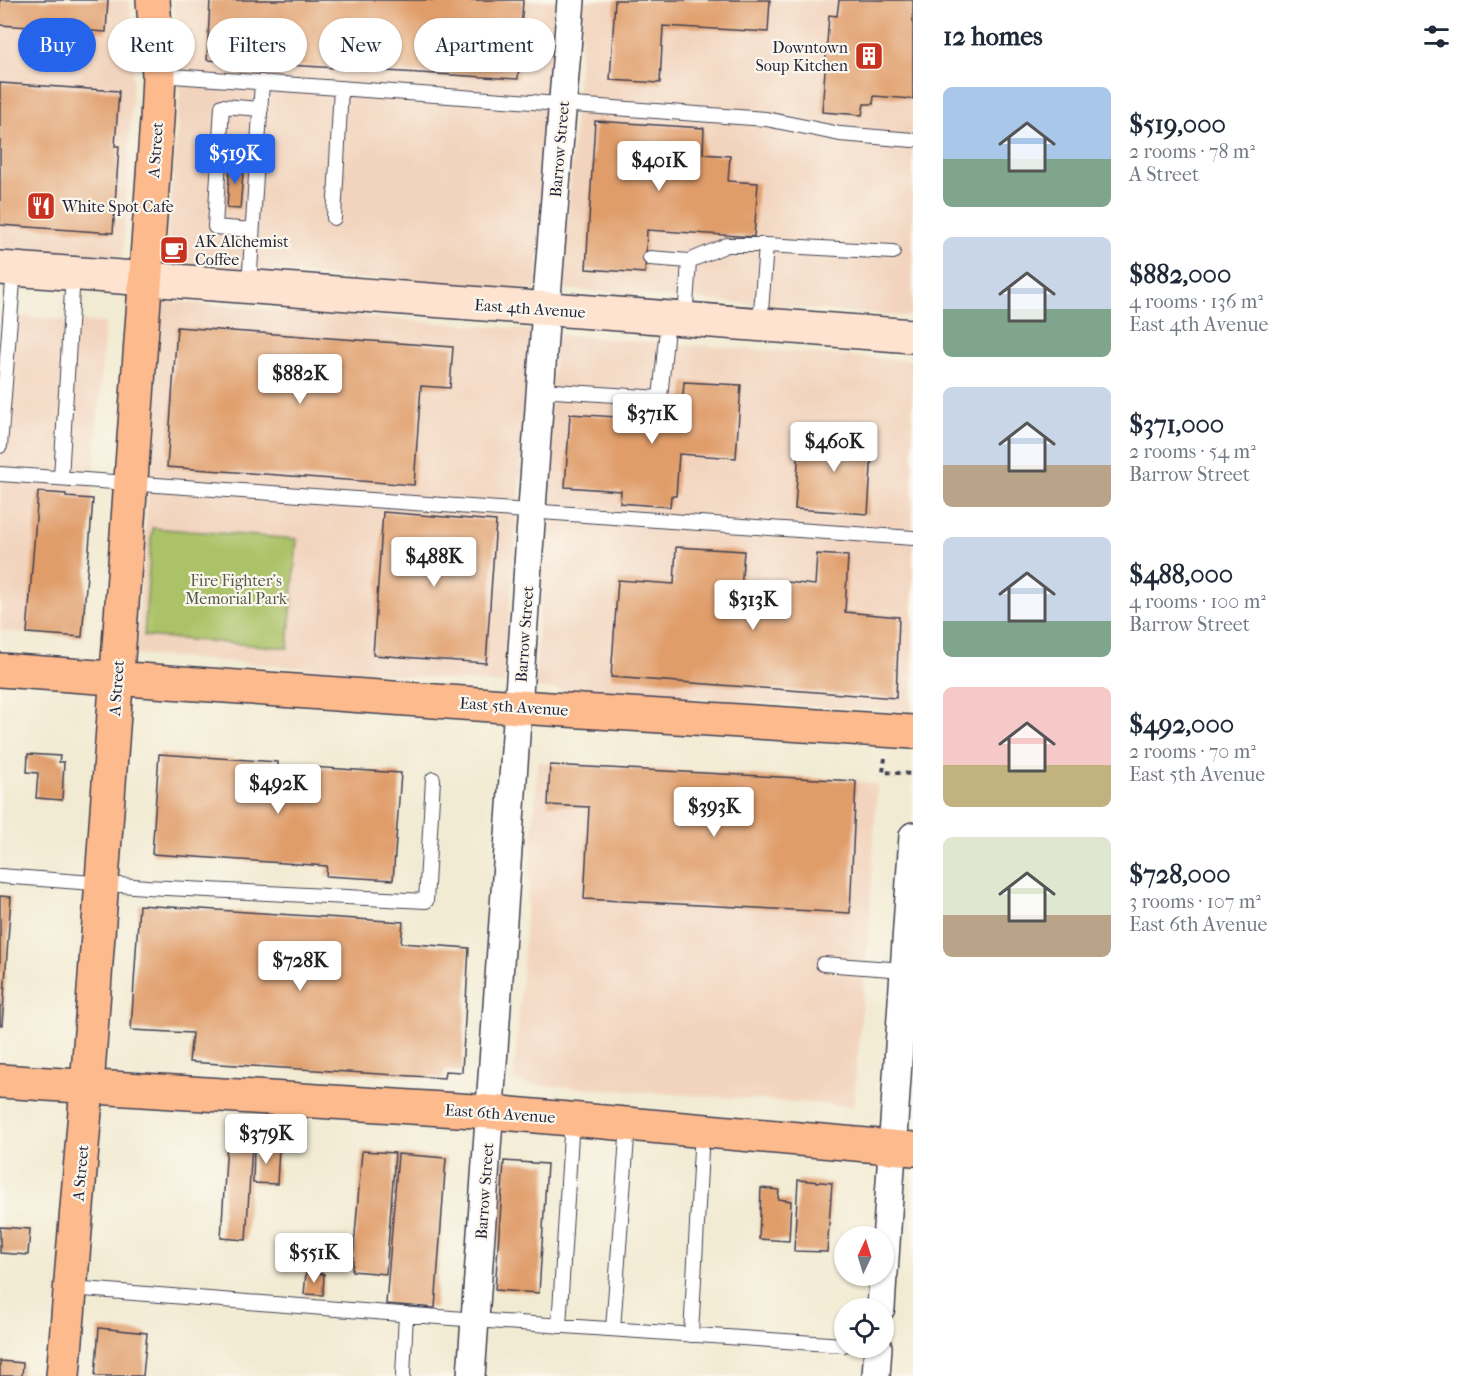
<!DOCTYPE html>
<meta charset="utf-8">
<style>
body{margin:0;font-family:"IM FELL French Canon",serif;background:#f6f6f7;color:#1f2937;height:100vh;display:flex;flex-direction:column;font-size:22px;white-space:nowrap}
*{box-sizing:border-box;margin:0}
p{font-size:20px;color:#747a83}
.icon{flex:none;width:33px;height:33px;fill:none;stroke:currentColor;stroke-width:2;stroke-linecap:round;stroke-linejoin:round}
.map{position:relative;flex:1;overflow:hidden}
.details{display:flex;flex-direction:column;background:#fff;width:570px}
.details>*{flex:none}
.guide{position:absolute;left:18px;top:18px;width:570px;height:54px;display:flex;gap:12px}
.needle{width:39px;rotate:4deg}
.tools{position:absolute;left:834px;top:1226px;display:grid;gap:12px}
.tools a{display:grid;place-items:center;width:60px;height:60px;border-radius:50%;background:#fff;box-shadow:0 2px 4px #0004;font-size:30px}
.price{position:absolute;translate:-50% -51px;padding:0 14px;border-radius:6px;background:#fff;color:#222;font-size:20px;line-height:39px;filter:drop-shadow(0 2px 3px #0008)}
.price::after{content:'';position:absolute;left:50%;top:36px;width:18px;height:14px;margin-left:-9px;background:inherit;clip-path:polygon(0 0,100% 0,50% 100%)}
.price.selected{background:#2563eb;color:#fff}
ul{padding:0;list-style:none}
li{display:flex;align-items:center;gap:18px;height:150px;padding:0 30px}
li span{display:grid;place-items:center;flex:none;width:168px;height:120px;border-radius:9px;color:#555}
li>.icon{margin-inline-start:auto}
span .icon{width:72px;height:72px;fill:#fffc;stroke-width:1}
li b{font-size:26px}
h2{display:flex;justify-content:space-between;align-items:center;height:72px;padding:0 30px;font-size:26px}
.tag{padding:0 21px;border-radius:27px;background:#fff;box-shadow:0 2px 4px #0004;font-size:21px;line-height:54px}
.tag.selected{background:#2563eb;color:#fff}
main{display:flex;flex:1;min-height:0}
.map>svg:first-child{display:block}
.built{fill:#f2d4be}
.green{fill:#abc267;stroke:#667251;stroke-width:1.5}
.building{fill:#e09d6b}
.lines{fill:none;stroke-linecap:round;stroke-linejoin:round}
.lane-casing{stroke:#414052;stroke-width:16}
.street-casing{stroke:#414052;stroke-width:30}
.secondary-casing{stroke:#414052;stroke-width:36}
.primary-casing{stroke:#414052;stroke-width:36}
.path{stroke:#414052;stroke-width:4;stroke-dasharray:4.5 4.5;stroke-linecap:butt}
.lane{stroke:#fff;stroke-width:14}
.street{stroke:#fff;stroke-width:27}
.secondary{stroke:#fee3d1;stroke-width:33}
.primary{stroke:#fcba8d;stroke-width:33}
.labels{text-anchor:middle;stroke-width:4.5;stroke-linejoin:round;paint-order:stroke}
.poi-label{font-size:16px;fill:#22223b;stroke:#fbf7ec;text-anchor:start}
.street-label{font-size:16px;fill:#22223b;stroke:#fbf7ec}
.park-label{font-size:16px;fill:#525a4a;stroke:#fbf7ec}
</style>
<main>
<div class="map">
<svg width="913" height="1376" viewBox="0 0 913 1376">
<rect width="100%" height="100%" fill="#fbf7ec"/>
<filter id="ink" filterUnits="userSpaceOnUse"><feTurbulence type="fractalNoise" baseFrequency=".0167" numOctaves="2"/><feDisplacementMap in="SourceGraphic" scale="12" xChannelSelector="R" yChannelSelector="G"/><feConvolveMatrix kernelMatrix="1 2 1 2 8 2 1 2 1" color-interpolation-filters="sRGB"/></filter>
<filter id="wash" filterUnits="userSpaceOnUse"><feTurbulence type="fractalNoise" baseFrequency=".008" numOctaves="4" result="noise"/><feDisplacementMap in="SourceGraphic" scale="24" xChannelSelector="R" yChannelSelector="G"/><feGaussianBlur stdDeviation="1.35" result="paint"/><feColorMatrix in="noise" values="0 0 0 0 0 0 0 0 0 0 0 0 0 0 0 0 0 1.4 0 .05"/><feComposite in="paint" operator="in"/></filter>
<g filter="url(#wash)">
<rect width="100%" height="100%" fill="#f2ebd3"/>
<path class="built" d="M0,0H129L135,45L123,256L0,248Z
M173,0H556L536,291L165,264L183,56Z
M584,0H913V317L562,289Z
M162,301L532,330L504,684L136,654Z
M0,315L105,323L82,637L0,631Z
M555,335L913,361V682L911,712L535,688Z
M538,762L856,781L877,785L869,928L853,1106L525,1084L514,1080Z"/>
<path class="green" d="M152,528L297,539L288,648L144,636Z"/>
<g id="blocks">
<path class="building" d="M0,0H108L106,32L0,25Z
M210,0H523L518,79L207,60Z
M615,0H770L768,32L663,26L660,83L610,80Z
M839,0H913V99L874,96L873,104H864L862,115L822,112L829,15L837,16Z
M0,83L119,91L115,146H119L113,233L0,225Z
M595,121L704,128L703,154L730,156L728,181L758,183L754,237L647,230L645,273L586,269Z
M230,161L244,162L240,209L227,208Z
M177,327L453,347L450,388L421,386L414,485L167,467Z
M684,382L741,385L736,458L679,454L676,496H671L670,507L620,503L621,491L565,487L570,414L681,421Z
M800,432L873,437L868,514L795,509Z
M38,492L66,494V497L93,499L82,637L27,633Z
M383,512L496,521L486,663L373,655Z
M676,547L744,551L741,590L786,594L787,582L815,585L817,554L848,556L845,612L899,617L896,698L611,677L618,580L674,584Z
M28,754L60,756L59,762H64L62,800L36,798L38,773L27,772Z
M159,754L278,762L277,773L310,776L311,767L401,773L393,880L326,876L327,866L152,854Z
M550,765L856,781L850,913L584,899L589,807L548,805Z
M0,896L11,897L2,1025H0Z
M139,905L403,922L401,943L469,948L462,1072L445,1071L444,1078L189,1062L192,1033L131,1030Z
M227,1143L252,1145L246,1240L221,1238Z
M254,1147L279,1148L277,1184L253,1183Z
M362,1151L395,1153L386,1274L352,1271Z
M398,1154L446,1158L435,1308L386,1304Z
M504,1161L547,1164L539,1293L495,1290Z
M798,1180L832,1183L827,1252L794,1251Z
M761,1188L779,1190L778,1199L791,1201L789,1241L759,1239Z
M0,1227L30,1229L28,1255L0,1253Z
M306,1273L324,1274L323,1295L304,1294Z
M99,1328L147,1333L143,1376H95Z
M0,1361L23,1363L22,1376H0Z"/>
</g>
</g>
<g filter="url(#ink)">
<use href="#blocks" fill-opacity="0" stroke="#414052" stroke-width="1.5"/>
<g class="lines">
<g class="lane-casing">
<path id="lane" d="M159,75L766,119L840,134L913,140
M334,218L341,88
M252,230L215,227L222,106L261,109
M650,258L689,261L727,245H766
M249,286L262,82
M685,319L689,261
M760,325L766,245L893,252
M540,390L660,398L668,318
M0,446L14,269
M0,474L913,538
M61,478L73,273
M0,876L147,887L426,901L433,779
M823,964L904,970
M71,1288L489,1321L844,1345
M559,1326L572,1119
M613,1329L628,1124
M691,1335L702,1131
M403,1376L406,1314"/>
</g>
<g class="street-casing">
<path id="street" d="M884,1273L913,836
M881,1308L883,1275
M471,1376L546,309L571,0
M876,1376L878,1347"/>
</g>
<g class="secondary-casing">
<path id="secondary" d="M0,268L913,336"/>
</g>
<g class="primary-casing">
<path id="primary" d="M0,670L519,707L913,732
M0,1081L490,1112L913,1149
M63,1376L87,1087L157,120L159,75L153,0"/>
</g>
<path class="path" d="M885,758L883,772L913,774"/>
<use href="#lane" class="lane"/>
<use href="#street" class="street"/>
<use href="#secondary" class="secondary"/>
<use href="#primary" class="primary"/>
</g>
</g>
<defs>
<g id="building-square" transform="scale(1.5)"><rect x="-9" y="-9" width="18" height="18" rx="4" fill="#c8321e" stroke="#fbf7ec"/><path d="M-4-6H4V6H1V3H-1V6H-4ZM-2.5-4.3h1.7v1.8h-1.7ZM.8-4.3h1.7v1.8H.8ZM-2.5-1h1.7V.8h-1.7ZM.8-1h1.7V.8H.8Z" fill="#fff"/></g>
<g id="restaurant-square" transform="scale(1.5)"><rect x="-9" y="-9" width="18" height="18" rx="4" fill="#c8321e" stroke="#fbf7ec"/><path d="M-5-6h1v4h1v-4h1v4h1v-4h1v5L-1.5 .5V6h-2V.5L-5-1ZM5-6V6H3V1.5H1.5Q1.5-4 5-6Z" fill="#fff"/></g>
<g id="cafe-square" transform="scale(1.5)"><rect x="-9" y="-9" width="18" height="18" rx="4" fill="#c8321e" stroke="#fbf7ec"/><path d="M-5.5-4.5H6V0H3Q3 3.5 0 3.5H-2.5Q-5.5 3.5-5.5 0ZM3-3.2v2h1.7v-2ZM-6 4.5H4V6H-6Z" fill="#fff"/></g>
</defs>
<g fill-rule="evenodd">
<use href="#building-square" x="869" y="56"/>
<use href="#restaurant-square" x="41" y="206"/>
<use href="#cafe-square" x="174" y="250"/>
</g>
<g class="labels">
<g class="poi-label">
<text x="848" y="53" text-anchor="end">Downtown<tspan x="848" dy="18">Soup Kitchen</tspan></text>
<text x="62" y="212">White Spot Cafe</text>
<text x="195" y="247">AK Alchemist<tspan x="195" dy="18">Coffee</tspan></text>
</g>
<g class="street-label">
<text transform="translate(559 149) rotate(-85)" y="6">Barrow Street</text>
<text transform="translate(155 150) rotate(-86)" y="6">A Street</text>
<text transform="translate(530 308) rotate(4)" y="6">East 4th Avenue</text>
<text transform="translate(524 634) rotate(-86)" y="6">Barrow Street</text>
<text transform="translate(116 688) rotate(-86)" y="6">A Street</text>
<text transform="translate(514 706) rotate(4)" y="6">East 5th Avenue</text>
<text transform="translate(500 1113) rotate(4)" y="6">East 6th Avenue</text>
<text transform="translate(80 1173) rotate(-85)" y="6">A Street</text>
<text transform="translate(484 1191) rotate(-86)" y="6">Barrow Street</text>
</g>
<g class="park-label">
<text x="236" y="586">Fire Fighter's<tspan x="236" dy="18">Memorial Park</tspan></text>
</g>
</g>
</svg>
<div class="tools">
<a><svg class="needle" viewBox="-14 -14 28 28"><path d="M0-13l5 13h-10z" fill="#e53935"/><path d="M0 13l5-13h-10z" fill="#747a83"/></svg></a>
<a><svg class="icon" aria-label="locate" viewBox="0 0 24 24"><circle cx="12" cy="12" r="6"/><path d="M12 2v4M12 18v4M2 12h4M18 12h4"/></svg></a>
</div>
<b class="price selected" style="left:235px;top:185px">$519K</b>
<b class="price" style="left:659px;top:192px">$401K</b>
<b class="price" style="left:300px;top:405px">$882K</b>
<b class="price" style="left:652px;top:445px">$371K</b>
<b class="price" style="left:834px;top:473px">$460K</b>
<b class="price" style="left:434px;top:588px">$488K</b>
<b class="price" style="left:753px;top:631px">$313K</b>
<b class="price" style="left:278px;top:815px">$492K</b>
<b class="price" style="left:714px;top:838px">$393K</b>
<b class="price" style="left:300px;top:992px">$728K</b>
<b class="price" style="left:266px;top:1165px">$379K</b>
<b class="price" style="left:314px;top:1284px">$551K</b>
<div class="guide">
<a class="tag selected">Buy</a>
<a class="tag">Rent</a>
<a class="tag">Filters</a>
<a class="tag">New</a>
<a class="tag">Apartment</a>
</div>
</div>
<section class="details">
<h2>12 homes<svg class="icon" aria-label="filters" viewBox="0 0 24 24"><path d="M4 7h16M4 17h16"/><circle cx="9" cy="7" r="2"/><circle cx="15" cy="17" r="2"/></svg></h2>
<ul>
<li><span style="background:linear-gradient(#a9c7e8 60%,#7fa58c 0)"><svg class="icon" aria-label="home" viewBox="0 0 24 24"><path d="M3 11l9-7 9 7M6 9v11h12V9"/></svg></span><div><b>$519,000</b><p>2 rooms · 78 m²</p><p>A Street</p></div></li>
<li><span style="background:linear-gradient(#c9d6e8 60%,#7fa58c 0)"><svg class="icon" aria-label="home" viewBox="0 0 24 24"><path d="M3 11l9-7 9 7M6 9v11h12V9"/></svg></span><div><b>$882,000</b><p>4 rooms · 136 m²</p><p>East 4th Avenue</p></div></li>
<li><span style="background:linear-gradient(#c9d6e8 65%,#b9a48a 0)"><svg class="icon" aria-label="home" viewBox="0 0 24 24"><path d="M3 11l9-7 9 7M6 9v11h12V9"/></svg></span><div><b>$371,000</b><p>2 rooms · 54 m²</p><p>Barrow Street</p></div></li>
<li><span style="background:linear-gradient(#c9d6e8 70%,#7fa58c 0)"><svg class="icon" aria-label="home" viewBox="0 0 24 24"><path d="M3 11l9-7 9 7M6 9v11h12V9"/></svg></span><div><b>$488,000</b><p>4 rooms · 100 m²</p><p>Barrow Street</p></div></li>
<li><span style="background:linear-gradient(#f6c9c9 65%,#c2b280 0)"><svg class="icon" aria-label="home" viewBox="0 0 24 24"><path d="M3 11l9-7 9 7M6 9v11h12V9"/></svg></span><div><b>$492,000</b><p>2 rooms · 70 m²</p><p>East 5th Avenue</p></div></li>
<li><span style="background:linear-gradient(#dfe7d0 65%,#b9a48a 0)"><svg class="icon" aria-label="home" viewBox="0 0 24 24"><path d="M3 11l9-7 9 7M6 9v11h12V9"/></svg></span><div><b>$728,000</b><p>3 rooms · 107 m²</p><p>East 6th Avenue</p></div></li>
</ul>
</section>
</main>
